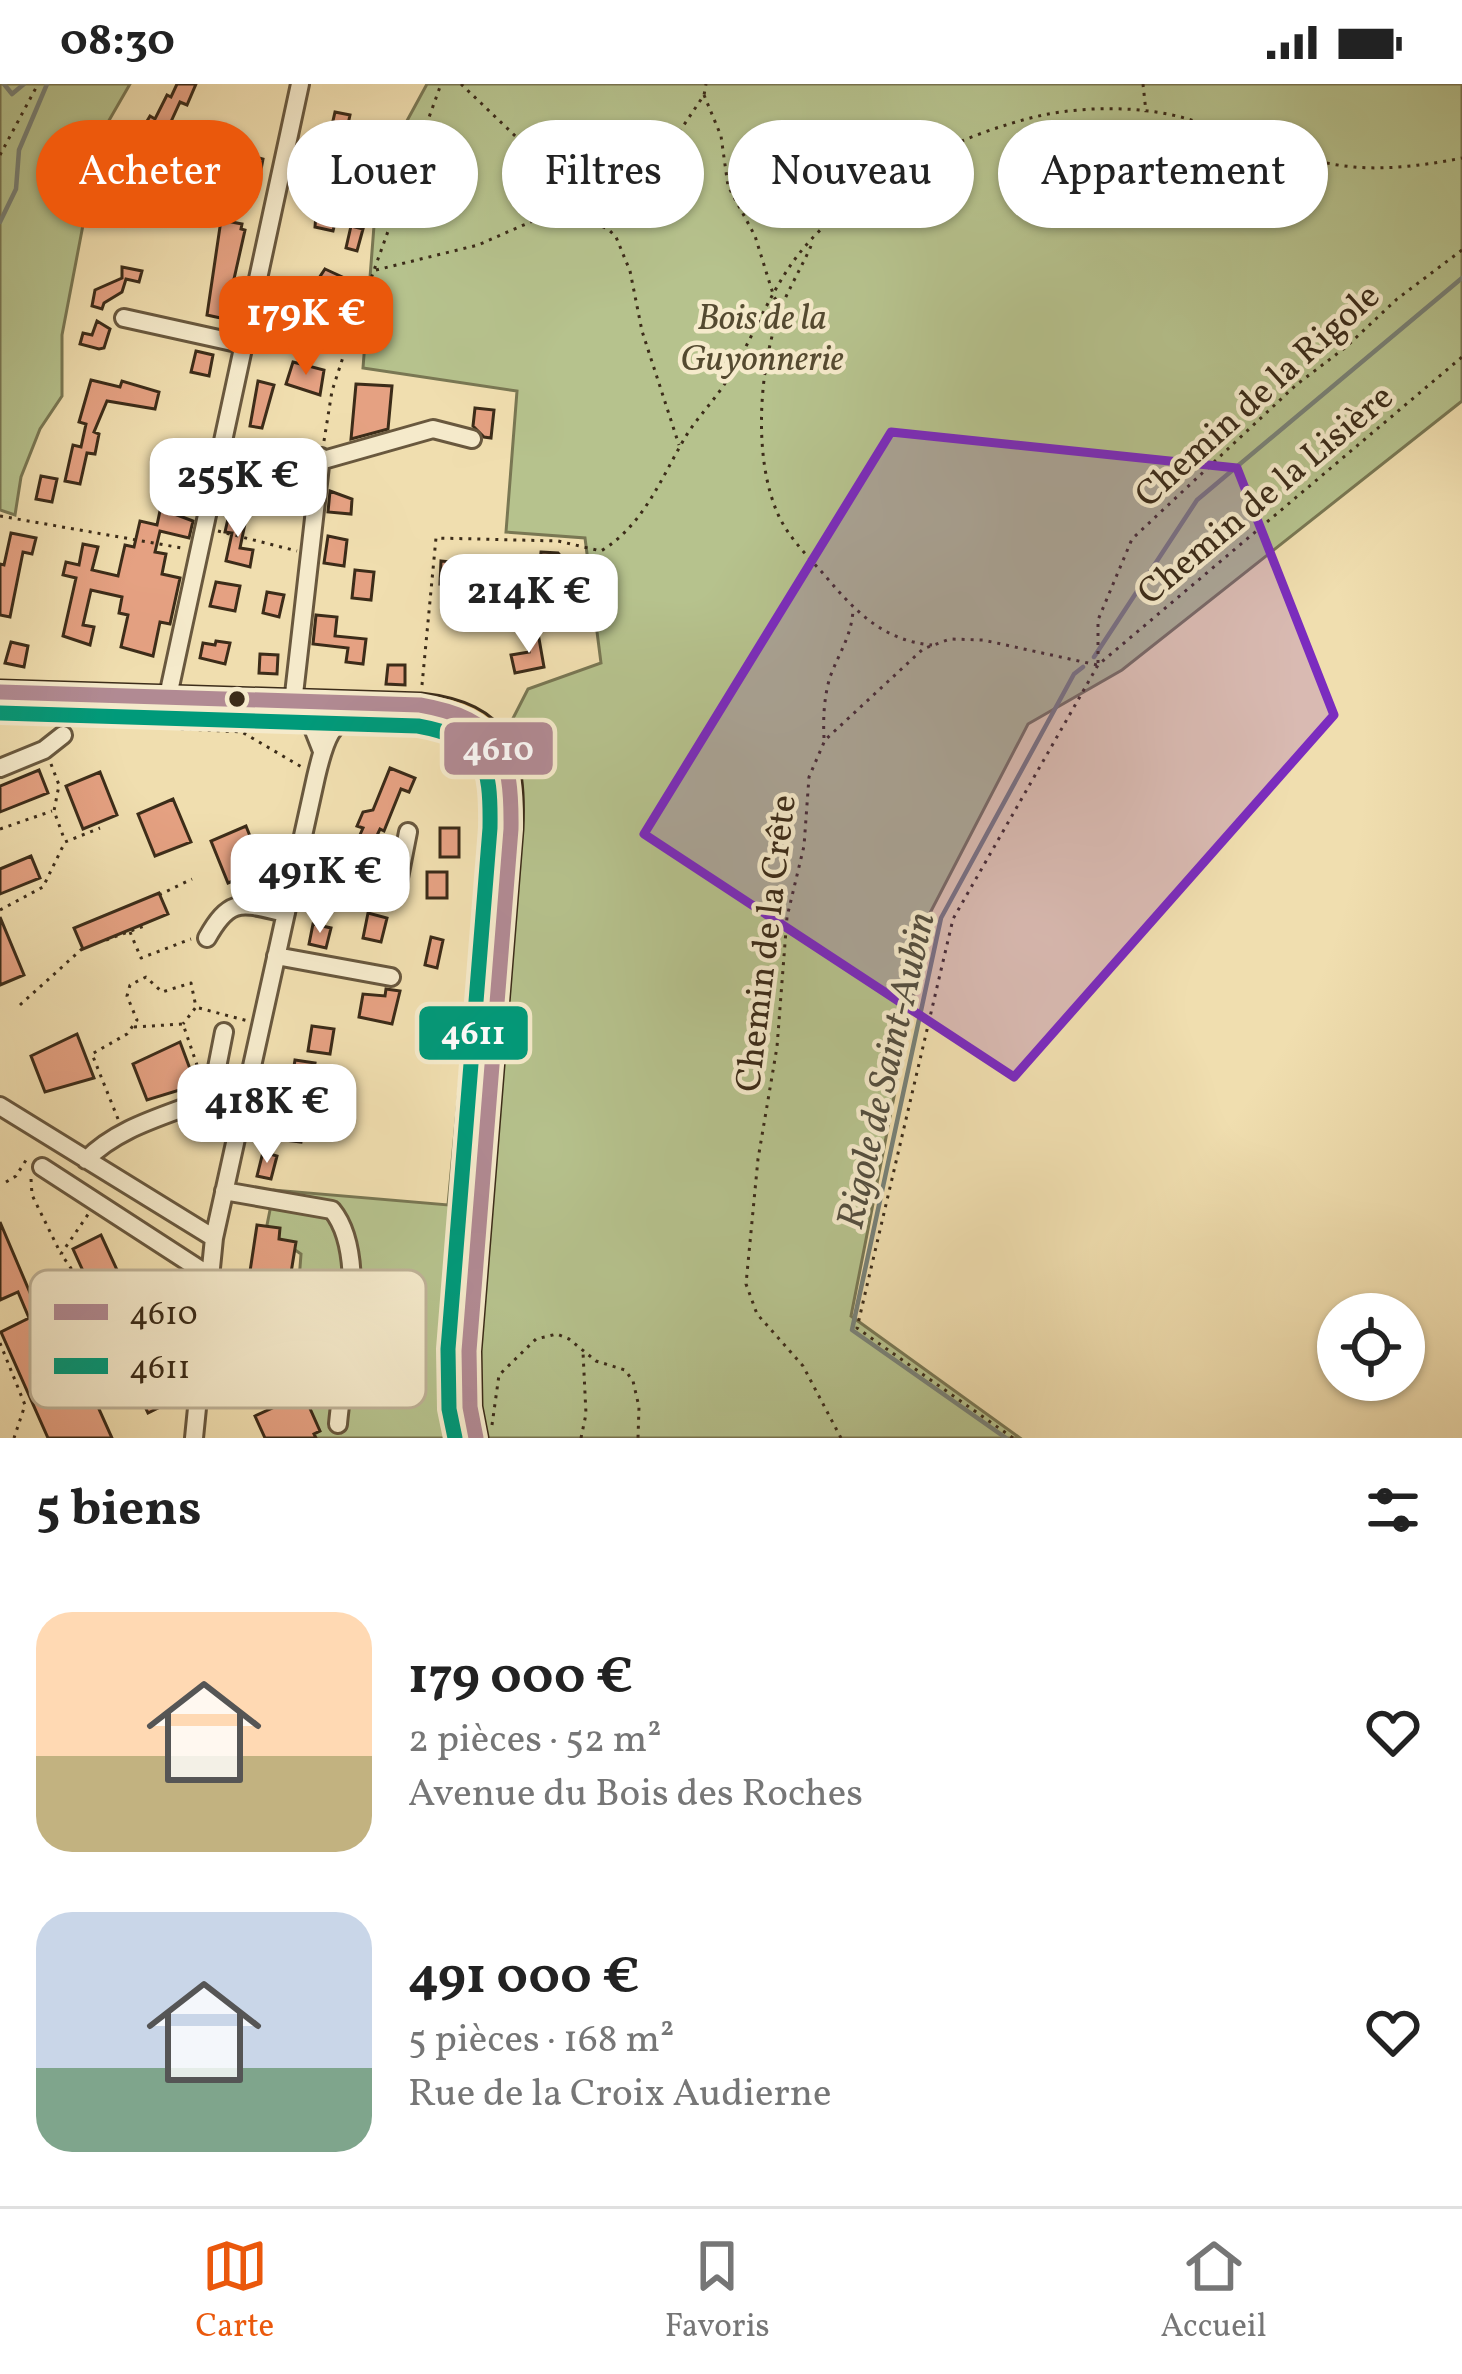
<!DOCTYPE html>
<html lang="fr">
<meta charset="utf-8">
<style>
body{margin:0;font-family:Vollkorn,serif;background:#f6f6f6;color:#222;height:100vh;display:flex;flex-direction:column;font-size:45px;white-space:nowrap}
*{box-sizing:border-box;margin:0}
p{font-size:39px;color:#767676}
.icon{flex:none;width:66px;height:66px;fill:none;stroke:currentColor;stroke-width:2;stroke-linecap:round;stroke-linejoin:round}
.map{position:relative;height:1354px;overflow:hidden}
.drawer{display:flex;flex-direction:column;background:#fff;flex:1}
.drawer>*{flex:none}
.guide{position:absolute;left:36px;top:36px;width:1392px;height:108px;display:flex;gap:24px}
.tools{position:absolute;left:1317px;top:1209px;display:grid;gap:24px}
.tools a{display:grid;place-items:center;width:108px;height:108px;border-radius:50%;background:#fff;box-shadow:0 3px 9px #0004;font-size:60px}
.price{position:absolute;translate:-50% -102px;padding:0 27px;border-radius:24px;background:#fff;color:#222;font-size:39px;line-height:78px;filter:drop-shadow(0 3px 6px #0008)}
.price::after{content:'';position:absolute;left:50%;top:72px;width:36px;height:27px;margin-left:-18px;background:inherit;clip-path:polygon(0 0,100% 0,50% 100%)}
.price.selected{background:#ea580c;color:#fff}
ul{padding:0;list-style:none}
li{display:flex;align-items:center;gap:36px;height:300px;padding:0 36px}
li span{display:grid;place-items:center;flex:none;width:336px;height:240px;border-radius:36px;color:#555}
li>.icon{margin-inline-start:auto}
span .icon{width:144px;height:144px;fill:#fffc;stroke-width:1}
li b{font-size:51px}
h2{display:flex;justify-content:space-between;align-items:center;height:144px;padding:0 36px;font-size:51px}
.chip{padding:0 42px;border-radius:54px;background:#fff;box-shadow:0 3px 9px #0004;font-size:42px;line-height:108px}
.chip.selected{background:#ea580c;color:#fff}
.status{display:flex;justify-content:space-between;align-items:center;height:84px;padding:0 60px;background:#fff;direction:ltr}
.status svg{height:33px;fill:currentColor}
.tabs{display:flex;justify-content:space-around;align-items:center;height:168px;border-top:3px solid #e0e0e0;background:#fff;font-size:33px;color:#767676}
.tabs a{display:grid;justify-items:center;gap:6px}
.tabs .selected{color:#ea580c}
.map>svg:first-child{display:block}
.green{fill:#b6c28d;stroke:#797753;stroke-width:3}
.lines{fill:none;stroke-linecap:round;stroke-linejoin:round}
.stream{stroke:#788177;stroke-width:4.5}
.building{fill:#e5a182;stroke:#3c2c19;stroke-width:3}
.minor-casing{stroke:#69583e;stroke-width:22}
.major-casing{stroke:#3c2c19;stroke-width:27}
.path{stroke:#3c2c19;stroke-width:3;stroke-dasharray:3 6;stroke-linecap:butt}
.minor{stroke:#f5eacb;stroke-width:16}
.major{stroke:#e8bf78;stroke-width:21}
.bus-1-casing{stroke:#f5eacb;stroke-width:24}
.bus-2-casing{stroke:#f5eacb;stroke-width:24}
.bus-1{stroke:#b18a93;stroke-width:15}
.bus-2{stroke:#009a7a;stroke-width:15}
.marked{fill:#7b2cbf;fill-opacity:0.2;stroke:#7b2cbf;stroke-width:9;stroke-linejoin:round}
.bus-dot{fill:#3c2c19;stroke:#f5eacb;stroke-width:4.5}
.labels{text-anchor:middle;stroke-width:9;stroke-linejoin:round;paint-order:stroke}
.park-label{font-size:36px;font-style:italic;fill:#544a30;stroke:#f5eacb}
.street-label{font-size:36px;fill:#3c2c19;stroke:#f5eacb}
.water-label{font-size:39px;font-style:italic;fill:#554f40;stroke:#f5eacb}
.key{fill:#f5eacb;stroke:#beb196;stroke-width:3}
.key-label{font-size:33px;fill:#3c2c19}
.line-badge{stroke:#f5eacb;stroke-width:4.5}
.badge-label{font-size:33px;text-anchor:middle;font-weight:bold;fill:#fff}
</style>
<div class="status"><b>08:30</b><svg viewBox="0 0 49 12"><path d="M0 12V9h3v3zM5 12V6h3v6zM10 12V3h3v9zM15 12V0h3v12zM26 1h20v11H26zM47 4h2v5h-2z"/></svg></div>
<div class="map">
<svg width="1462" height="1354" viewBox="0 0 1462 1354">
<rect width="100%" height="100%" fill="#f0deaf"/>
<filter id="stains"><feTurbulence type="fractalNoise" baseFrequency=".00167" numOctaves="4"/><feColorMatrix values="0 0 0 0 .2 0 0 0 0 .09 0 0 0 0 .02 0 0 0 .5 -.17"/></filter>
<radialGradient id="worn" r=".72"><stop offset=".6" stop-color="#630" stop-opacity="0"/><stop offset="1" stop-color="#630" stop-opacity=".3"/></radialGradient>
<path class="green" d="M0,0H130L100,52L62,251V312L40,345L21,393L15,431L0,426Z
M427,0H1462V317L1122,586L1028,640L930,829L851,1232L1020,1354H278L294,1264L301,1170L266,1146L274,1106L448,1121L481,774L516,676L506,648L528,605L601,579L585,454L506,448L517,307L363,284L378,90Z"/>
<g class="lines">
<path class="stream" d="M4,0L12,10L24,0
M0,138L16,105L19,66L47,0
M1094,573L1197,416L1462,194
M1006,1354L852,1246L941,834L1074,590L1083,583"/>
</g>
<path class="building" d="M177,0H196L187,21L180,18L169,42L166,41L155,68L133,61L150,32L155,35L167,11L171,13Z
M335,28L350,31L345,54L330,50Z
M244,70L263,75L256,112L236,107Z
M345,73L363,77L358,102L339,98Z
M113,79L134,84L128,108L107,103Z
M317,117L339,122L333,147L315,143Z
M221,136L242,140L241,145L245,146L225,235L207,231Z
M351,142L363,145L357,167L346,164Z
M122,183L142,187L139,198L126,195L122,208L104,219L102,225L92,222L95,206L122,194Z
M325,185L351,197L344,217L349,219L345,231L326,226L331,201L319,194Z
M97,237L110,245L104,264L99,265L80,260L83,249L92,251Z
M196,267L213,271L209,292L191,288Z
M293,278L324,286L320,311L286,300Z
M91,296L120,303L122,297L159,308L155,325L107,317L94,348L99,350L95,370L87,369L80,400L65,397L73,361L81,363L86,340L79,338Z
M258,297L274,301L262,344L250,342Z
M356,300L392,302L388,345L351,355Z
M475,324L494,326L491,354L484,353L473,342Z
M269,365L281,368L276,394L259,391Z
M157,380L176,384L172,402L154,398Z
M41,392L57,395L52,418L36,415Z
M250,400L267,404L262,425L246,422Z
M330,407L352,415L351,430L328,428Z
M164,408L182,412L177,431L193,437L189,454L160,447L155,468L166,470L162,490L180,494L170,540L160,538L153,572L121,563L128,531L119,529L122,513L91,506L83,541L94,543L90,561L63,552L76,494L63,491L66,478L79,481L83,460L98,463L92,486L118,492L125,461L134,463L140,437L157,441Z
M230,426L247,430L240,464L253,466L250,483L226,477L232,449L225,448Z
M11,449L36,454L32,470L23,468L10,533L0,531V480L4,481Z
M328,452L347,456L344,482L324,479Z
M541,468L558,469L581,496L554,517L548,510L554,505L548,496L532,507L520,489L539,490Z
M441,477L452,478V486H461L460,501L440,500Z
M355,486L374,488L371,516L352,514Z
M216,498L240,502L235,527L210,522Z
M267,508L284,511L279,533L263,529Z
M316,531L337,533L335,552L366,555L363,580L346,578L348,564L313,560Z
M538,549L544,583L515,589L511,571L529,568L525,551Z
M216,557L230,559L225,580L200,574L203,559L215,561Z
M11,558L28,562L24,583L5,579Z
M260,570L278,571L277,590L259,589Z
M388,581H405V601L386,600Z
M390,684L415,694L409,708L401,705L384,747L380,745L374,758L359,753L363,744L357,742L363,728L373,726Z
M39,686L48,709L0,728V702Z
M100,688L117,731L83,745L66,702Z
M173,715L191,758L155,772L138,730Z
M246,742L263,785L228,799L211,757Z
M440,744H459V773H440Z
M31,772L40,794L0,810V785Z
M348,783L379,789L377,805L369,803L367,812L353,809L355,800L346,798Z
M427,788H447V814H427Z
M159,809L168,830L83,865L74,844Z
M368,829L387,834L381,858L363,854Z
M0,833L24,891L0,901Z
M313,840L331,844L326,864L309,860Z
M431,853L443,856L437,884L425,881Z
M386,905L400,907L392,940L359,933L363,910L385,912Z
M312,942L334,945L330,970L308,967Z
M77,950L94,994L45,1008L31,972Z
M180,958L196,1001L147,1016L133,980Z
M295,976L315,979L301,1058L276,1055L282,1031L294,1033L300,997L292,995Z
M263,1068L277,1072L271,1095L257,1092Z
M0,1138L39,1230L53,1223L60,1240L99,1222L73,1165L101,1151L167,1295L155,1300L164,1321L148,1329L111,1250L68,1256L112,1354H48L1,1248L29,1234L18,1208L0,1216Z
M257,1141L280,1144L279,1155L296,1158L286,1220L298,1222L293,1256L253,1250L258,1216L246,1214Z
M321,1302L308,1320L320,1347L314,1350L316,1354H265L255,1332Z"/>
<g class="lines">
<g class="minor-casing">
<path id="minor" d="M124,234L246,261
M321,373L293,619L309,634L322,667
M320,377L433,345L472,355
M168,612L300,0
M0,684L44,666L63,651
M302,759L401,776
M398,799L408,748
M207,854C231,811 243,820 286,829
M276,872L391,893
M0,1022L214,1154
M86,1076C118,1043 165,1032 207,1015L213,1004L224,948
M42,1083L210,1192
M224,1107L332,1126C370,1172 343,1281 338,1340
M194,1354L214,1154L316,693C324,659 330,635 364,623"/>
</g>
<g class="major-casing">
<path id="major" d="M0,608L420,621C503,630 514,672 511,745L469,1267L470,1323L476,1354"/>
</g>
<path class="path" d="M461,0L533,69L562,125L608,145L616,153L630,187L642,247L679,361
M1143,0L1146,28
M704,11L721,52L728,102L755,152L774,213L780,221
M0,71L38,0
M610,142L643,102L704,11L706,0
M811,162C800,187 784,212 776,238C759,293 754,374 777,428C788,454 809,473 827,494C856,528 884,557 932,561
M376,186L478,161L560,125
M324,357L332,307L346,264L441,0
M0,432L182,464
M218,447L297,467
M1098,579V536L1132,455L1296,301L1346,263L1397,215L1462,166
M422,601L436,454L558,457L601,467C644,441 661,394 686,352C697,334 712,319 724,301C750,261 767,213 795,175C848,103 958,50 1043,31C1088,22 1144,22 1188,35C1241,51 1297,78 1354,83C1389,86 1427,81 1462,74
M0,636L51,638
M73,639L242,648L305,685
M824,654C823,634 824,613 830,593C839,569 851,553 853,527
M51,680L59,701L54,727L65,757
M0,745L52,727
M159,811L192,795
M0,826L43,803L65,758L100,744
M130,848L141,874L191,855
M106,856L147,841
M20,921L83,864
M199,924L248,937
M134,943L183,940L199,987
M118,1035L92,970L127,950L137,936L127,912L130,901L146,893L162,908L191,899L196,923L183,940
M31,1095L32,1111L60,1168
M6,1098L16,1092L28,1073
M62,1217L75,1190L61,1170L89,1129
M0,1259L25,1321L14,1354
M492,1341L499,1291L536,1255L557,1250L569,1255L596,1277L625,1286L633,1297L639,1323L638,1354
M581,1354L586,1330L583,1268
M841,1354L803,1282L757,1230L746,1200L758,1075L777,963L787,833L804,762L809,693L825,656L923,565L950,555L983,556L1097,581
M1013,1354L857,1244L953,835L1098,581L1462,273"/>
<use href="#minor" class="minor"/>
<use href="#major" class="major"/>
<g class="bus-1-casing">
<path id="bus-1" d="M0,608L420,621C500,635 512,668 511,745L469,1267L470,1323L476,1354"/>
</g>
<g class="bus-2-casing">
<path id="bus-2" d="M0,629L418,642C485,654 491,680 490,744L448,1265L449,1325L455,1354"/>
</g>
<use href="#bus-1" class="bus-1"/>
<use href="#bus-2" class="bus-2"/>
</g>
<path class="marked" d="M891,348L1237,384L1334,631L1014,993L644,750Z"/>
<circle class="bus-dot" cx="237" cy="615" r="10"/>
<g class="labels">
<g class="park-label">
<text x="762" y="245">Bois de la<tspan x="762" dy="41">Guyonnerie</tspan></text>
</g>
<g class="street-label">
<text transform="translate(1256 310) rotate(-42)" y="13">Chemin de la Rigole</text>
<text transform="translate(1264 409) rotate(-40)" y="13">Chemin de la Lisière</text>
<text transform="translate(764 859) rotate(-83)" y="13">Chemin de la Crête</text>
</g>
<g class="water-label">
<text transform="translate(884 986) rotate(-77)" y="14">Rigole de Saint-Aubin</text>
</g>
</g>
<rect x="30" y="1186" width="396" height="138" rx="18" class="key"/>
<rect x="54" y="1220" width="54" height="16" fill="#b18a93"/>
<rect x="54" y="1274" width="54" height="16" fill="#009a7a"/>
<g class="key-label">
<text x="129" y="1240">4610</text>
<text x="129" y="1294">4611</text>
</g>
<g class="line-badge">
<rect x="442" y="636" width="113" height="57" rx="12" fill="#b18a93"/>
<rect x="417" y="920" width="113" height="58" rx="12" fill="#009a7a"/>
</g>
<g class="badge-label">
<text x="498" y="676">4610</text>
<text x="473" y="960">4611</text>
</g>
<rect width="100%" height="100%" filter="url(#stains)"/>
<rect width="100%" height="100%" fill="url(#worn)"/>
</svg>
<div class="tools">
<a><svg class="icon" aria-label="locate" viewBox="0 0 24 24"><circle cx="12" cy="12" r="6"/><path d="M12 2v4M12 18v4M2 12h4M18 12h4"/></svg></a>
</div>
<b class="price selected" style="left:306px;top:294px">179K €</b>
<b class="price" style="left:238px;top:456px">255K €</b>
<b class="price" style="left:529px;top:572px">214K €</b>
<b class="price" style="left:320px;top:852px">491K €</b>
<b class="price" style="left:267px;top:1082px">418K €</b>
<div class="guide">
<a class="chip selected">Acheter</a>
<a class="chip">Louer</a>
<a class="chip">Filtres</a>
<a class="chip">Nouveau</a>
<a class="chip">Appartement</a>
</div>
</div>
<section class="drawer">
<h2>5 biens<svg class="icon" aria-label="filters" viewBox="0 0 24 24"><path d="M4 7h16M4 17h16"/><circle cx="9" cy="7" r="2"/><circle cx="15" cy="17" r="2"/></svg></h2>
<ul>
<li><span style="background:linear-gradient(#ffd9b3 60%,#c2b280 0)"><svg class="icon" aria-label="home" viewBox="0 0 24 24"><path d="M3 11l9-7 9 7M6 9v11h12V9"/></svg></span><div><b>179 000 €</b><p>2 pièces · 52 m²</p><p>Avenue du Bois des Roches</p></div><svg class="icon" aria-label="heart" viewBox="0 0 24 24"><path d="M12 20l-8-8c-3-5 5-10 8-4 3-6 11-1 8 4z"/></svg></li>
<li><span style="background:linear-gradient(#c9d6e8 65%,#7fa58c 0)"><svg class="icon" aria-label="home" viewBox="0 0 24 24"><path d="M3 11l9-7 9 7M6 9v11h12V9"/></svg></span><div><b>491 000 €</b><p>5 pièces · 168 m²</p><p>Rue de la Croix Audierne</p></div><svg class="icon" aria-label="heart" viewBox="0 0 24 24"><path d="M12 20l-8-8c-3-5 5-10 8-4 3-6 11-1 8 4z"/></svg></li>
</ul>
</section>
<nav class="tabs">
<a class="selected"><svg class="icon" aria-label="map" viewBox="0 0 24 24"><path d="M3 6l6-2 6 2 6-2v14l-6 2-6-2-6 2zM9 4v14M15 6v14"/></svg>Carte</a>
<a><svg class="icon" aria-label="saved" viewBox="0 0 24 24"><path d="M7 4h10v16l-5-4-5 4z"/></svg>Favoris</a>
<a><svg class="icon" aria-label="home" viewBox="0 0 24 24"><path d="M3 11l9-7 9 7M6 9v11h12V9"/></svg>Accueil</a>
</nav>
